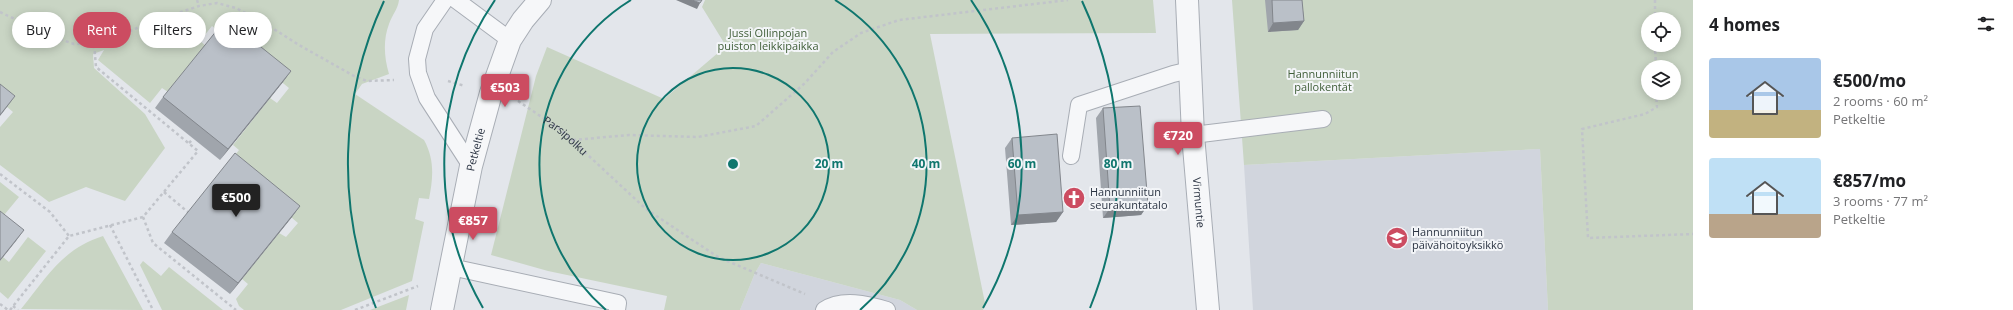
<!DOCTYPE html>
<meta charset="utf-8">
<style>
body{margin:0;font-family:"Open Sans",sans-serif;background:#f6f6f6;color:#202124;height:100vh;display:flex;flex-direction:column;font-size:15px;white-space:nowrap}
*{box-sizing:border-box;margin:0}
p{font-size:13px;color:#757577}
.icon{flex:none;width:22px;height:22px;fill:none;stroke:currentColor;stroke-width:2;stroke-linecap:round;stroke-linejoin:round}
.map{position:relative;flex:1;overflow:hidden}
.drawer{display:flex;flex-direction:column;background:#fff;width:320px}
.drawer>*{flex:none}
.banner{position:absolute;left:12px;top:12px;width:380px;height:36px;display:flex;gap:8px}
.controls{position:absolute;left:1641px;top:12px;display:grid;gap:8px}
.controls a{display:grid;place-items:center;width:40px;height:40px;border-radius:50%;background:#fff;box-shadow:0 2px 10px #0003;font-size:20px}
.price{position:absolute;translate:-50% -34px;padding:0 9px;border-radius:4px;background:#cc4c61;color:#fff;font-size:13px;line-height:26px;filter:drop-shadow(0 1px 2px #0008)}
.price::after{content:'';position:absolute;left:50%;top:24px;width:12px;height:9px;margin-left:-6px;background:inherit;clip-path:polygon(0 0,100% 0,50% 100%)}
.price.active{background:#222;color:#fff}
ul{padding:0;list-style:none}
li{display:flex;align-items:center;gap:12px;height:100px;padding:0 16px}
li span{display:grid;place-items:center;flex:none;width:112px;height:80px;border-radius:4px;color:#555}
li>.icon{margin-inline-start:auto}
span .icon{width:48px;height:48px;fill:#fffc;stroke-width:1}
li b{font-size:17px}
h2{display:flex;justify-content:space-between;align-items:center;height:48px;padding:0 16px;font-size:17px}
.chip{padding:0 14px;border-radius:18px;background:#fff;box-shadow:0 2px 10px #0003;font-size:14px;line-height:36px}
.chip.active{background:#cc4c61;color:#fff}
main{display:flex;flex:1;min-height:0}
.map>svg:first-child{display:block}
.built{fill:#d1d5dd}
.green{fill:#c9d5c4;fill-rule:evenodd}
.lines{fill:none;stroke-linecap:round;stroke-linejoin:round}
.lane-casing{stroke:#a8adb5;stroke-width:18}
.street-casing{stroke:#a8adb5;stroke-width:24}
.path{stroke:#c1c4ca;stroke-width:2.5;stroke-dasharray:3 3;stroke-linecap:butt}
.lane{stroke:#f6f7f9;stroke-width:16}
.street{stroke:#f6f7f9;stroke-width:22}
.wall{fill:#a0a5ac}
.shaded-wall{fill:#82868c}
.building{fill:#bac0c8;stroke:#82868c}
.ring{fill:none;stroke:#0f766e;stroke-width:2}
.labels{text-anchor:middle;stroke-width:4;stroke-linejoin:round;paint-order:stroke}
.park-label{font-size:11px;fill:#405e39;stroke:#f3f5f8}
.street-label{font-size:11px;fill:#2b3443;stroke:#f3f5f8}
.poi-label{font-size:11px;fill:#2b3443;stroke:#f3f5f8;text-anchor:start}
.centre{fill:#0f766e;stroke:#f3f5f8;stroke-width:2}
.ring-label{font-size:12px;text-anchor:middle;font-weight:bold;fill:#0f766e;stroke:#f3f5f8;stroke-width:4;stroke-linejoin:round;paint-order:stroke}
</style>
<main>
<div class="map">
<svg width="1693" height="310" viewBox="0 0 1693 310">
<rect width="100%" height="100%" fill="#e3e6eb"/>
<path class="built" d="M1540,149L1548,310H1253L1244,165Z
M761,263L900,300L917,310H740L755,273Z"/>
<path class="green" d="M0,0H399C398,9 392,15 389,24C383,40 384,57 389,74L362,84L355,94L424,140C435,160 433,178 429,199L419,198L415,219L424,222L412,281L341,310H244L239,306L236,299L248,284L242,279L279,233L286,237L298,223L228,164L239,150L233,145L270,98L277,103L289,88L212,26L200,41L206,46L168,92L162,88L150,103L98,60L104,50L93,54L94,68L145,114L165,148L125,201L86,187L49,202L0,165V127L13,112L0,101Z
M705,0H1153L1156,33L930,34L985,303L983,310H917L900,300L761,263L755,273L740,310H664L667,296L548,271L491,255L536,76L547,47L664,99L726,46L702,7Z
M1232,0H1693V310H1548L1540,149L1244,165ZM1648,19H1674V45H1648ZM1648,67H1674V93H1648Z
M0,182L19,197L0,220Z
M103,236L143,310L21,309C47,277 62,249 103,236Z
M28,237L46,251L8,299L0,292V261L3,257L9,262Z
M143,261L161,276L169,267L223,310H162L140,265Z
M409,295L406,310H370Z"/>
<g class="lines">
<g class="lane-casing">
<path id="lane" d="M445,0L425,29L417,59L418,73L427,98L471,166
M456,0L510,40
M1193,135L1323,119
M1071,156L1079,105L1173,74L1190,70
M451,267L618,303L617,310
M824,310C842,298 867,304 887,310"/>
</g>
<g class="street-casing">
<g id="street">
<path id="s2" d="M1187,0L1193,135L1208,310"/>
<path id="s3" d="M442,310L471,166L491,93L510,40L523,20L540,0"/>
</g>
</g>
<g class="path">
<path d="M197,0L199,6"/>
<path d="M1655,0V19"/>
<path d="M0,12L51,36L74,44L94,43L123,34L151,22L199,6L217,3L236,8L266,24L299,45L354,76L367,81L394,80"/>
<path d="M1655,45L1656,67"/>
<path d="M448,81L465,86"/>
<path d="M1656,93L1657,107L1645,114L1582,129L1588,238L1693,234"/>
<path id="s1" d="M518,101L561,130L646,209L718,257L805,294"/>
<path d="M573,140L629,135L698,137L756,126L805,83L833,52L861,33L899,20L1068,0"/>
<path d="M189,143L193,139"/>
<path d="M0,174L50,212L69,236"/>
<path d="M164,192L189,213"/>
<path d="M143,217L153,243L236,310"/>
<path d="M110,225L153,310"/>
<path d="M0,304L8,310"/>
<path d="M13,306L18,310"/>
<path d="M10,310L69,236L143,217L198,151L96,67L94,43"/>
<path d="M355,310L418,286"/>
</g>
<use href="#lane" class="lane"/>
<use href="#street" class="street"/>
</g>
<path class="wall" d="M1265,0H1302L1304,21L1298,30L1268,32Z
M291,71L283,82L220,160L155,108L163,97Z
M1103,108L1148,205L1141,215L1103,218L1096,118Z
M1012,138L1063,212L1056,222L1011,225L1005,148Z
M300,206L292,217L230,294L164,243L172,232Z"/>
<path class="shaded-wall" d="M676,0H692L700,3L697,9Z
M1304,21L1298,30L1268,32L1273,23Z
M291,71L283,82L220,160L228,149Z
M15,96L7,107L0,116V115Z
M1148,205L1141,215L1103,218L1110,208Z
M300,206L292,217L230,294L238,283Z
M1063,212L1056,222L1011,225L1018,215Z
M24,230L16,241L0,261V260Z"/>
<path class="building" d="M692,0H702L700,3Z
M1272,0H1302L1304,21L1273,23Z
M226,19L291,71L228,149L163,97Z
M0,84L15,96L0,115Z
M1140,106L1148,205L1110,208L1103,108Z
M1057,134L1063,212L1018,215L1012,138Z
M235,153L300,206L238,283L172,232Z
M0,211L24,230L0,260Z"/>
<g class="ring">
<circle cx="733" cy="164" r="96"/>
<path d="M606 310A193 193 0 0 1 631 0M835 0A193 193 0 0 1 860 310"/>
<path d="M483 308A289 289 0 0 1 495 0M971 0A289 289 0 0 1 983 308"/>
<path d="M376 308A385 385 0 0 1 384 1M1082 1A385 385 0 0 1 1090 308"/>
</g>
<defs>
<g id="church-disc" transform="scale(1.15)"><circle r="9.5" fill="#cc4c61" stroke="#f3f5f8"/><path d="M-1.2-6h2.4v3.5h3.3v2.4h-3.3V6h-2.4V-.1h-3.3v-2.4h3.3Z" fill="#fff"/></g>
<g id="school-disc" transform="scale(1.15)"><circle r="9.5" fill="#cc4c61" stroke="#f3f5f8"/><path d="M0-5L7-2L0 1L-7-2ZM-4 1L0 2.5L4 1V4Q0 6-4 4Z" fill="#fff"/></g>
</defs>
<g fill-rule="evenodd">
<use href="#church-disc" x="1074" y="198"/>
<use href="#school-disc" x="1397" y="238"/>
</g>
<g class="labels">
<g class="park-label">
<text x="768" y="37">Jussi Ollinpojan<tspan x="768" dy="13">puiston leikkipaikka</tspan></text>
<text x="1323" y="78">Hannunniitun<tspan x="1323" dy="13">pallokentät</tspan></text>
</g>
<g class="street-label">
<text dy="4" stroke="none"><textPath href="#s1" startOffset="59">Parsipolku</textPath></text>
<text dy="4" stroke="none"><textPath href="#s3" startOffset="164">Petkeltie</textPath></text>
<text dy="4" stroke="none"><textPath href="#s2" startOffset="203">Virmuntie</textPath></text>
</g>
<g class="poi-label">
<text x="1090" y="196">Hannunniitun<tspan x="1090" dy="13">seurakuntatalo</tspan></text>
<text x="1412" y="236">Hannunniitun<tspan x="1412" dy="13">päivähoitoyksikkö</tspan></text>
</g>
</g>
<circle cx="733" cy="164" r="6" class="centre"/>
<g class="ring-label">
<text x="829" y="168">20 m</text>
<text x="926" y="168">40 m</text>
<text x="1022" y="168">60 m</text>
<text x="1118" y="168">80 m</text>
</g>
</svg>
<div class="controls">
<a><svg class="icon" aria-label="locate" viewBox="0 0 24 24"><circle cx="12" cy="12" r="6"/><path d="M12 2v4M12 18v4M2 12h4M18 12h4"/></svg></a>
<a><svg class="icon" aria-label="layers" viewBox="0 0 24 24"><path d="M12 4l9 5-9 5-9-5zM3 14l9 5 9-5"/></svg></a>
</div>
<b class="price" style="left:505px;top:108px">€503</b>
<b class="price" style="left:1178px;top:156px">€720</b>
<b class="price active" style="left:236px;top:218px">€500</b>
<b class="price" style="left:473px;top:241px">€857</b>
<div class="banner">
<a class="chip">Buy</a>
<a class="chip active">Rent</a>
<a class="chip">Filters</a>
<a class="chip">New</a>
</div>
</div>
<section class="drawer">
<h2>4 homes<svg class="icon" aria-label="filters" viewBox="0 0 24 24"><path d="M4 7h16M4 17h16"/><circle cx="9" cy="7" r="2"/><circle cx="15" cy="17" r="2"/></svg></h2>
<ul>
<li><span style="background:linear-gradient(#a9c7e8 65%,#c2b280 0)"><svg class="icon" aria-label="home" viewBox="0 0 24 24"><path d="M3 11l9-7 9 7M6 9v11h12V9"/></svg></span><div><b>€500/mo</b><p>2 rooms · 60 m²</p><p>Petkeltie</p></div></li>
<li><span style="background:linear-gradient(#bfe0f5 70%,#b9a48a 0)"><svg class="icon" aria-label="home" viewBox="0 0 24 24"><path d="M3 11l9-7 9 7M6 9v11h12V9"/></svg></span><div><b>€857/mo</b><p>3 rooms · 77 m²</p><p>Petkeltie</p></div></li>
</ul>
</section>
</main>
